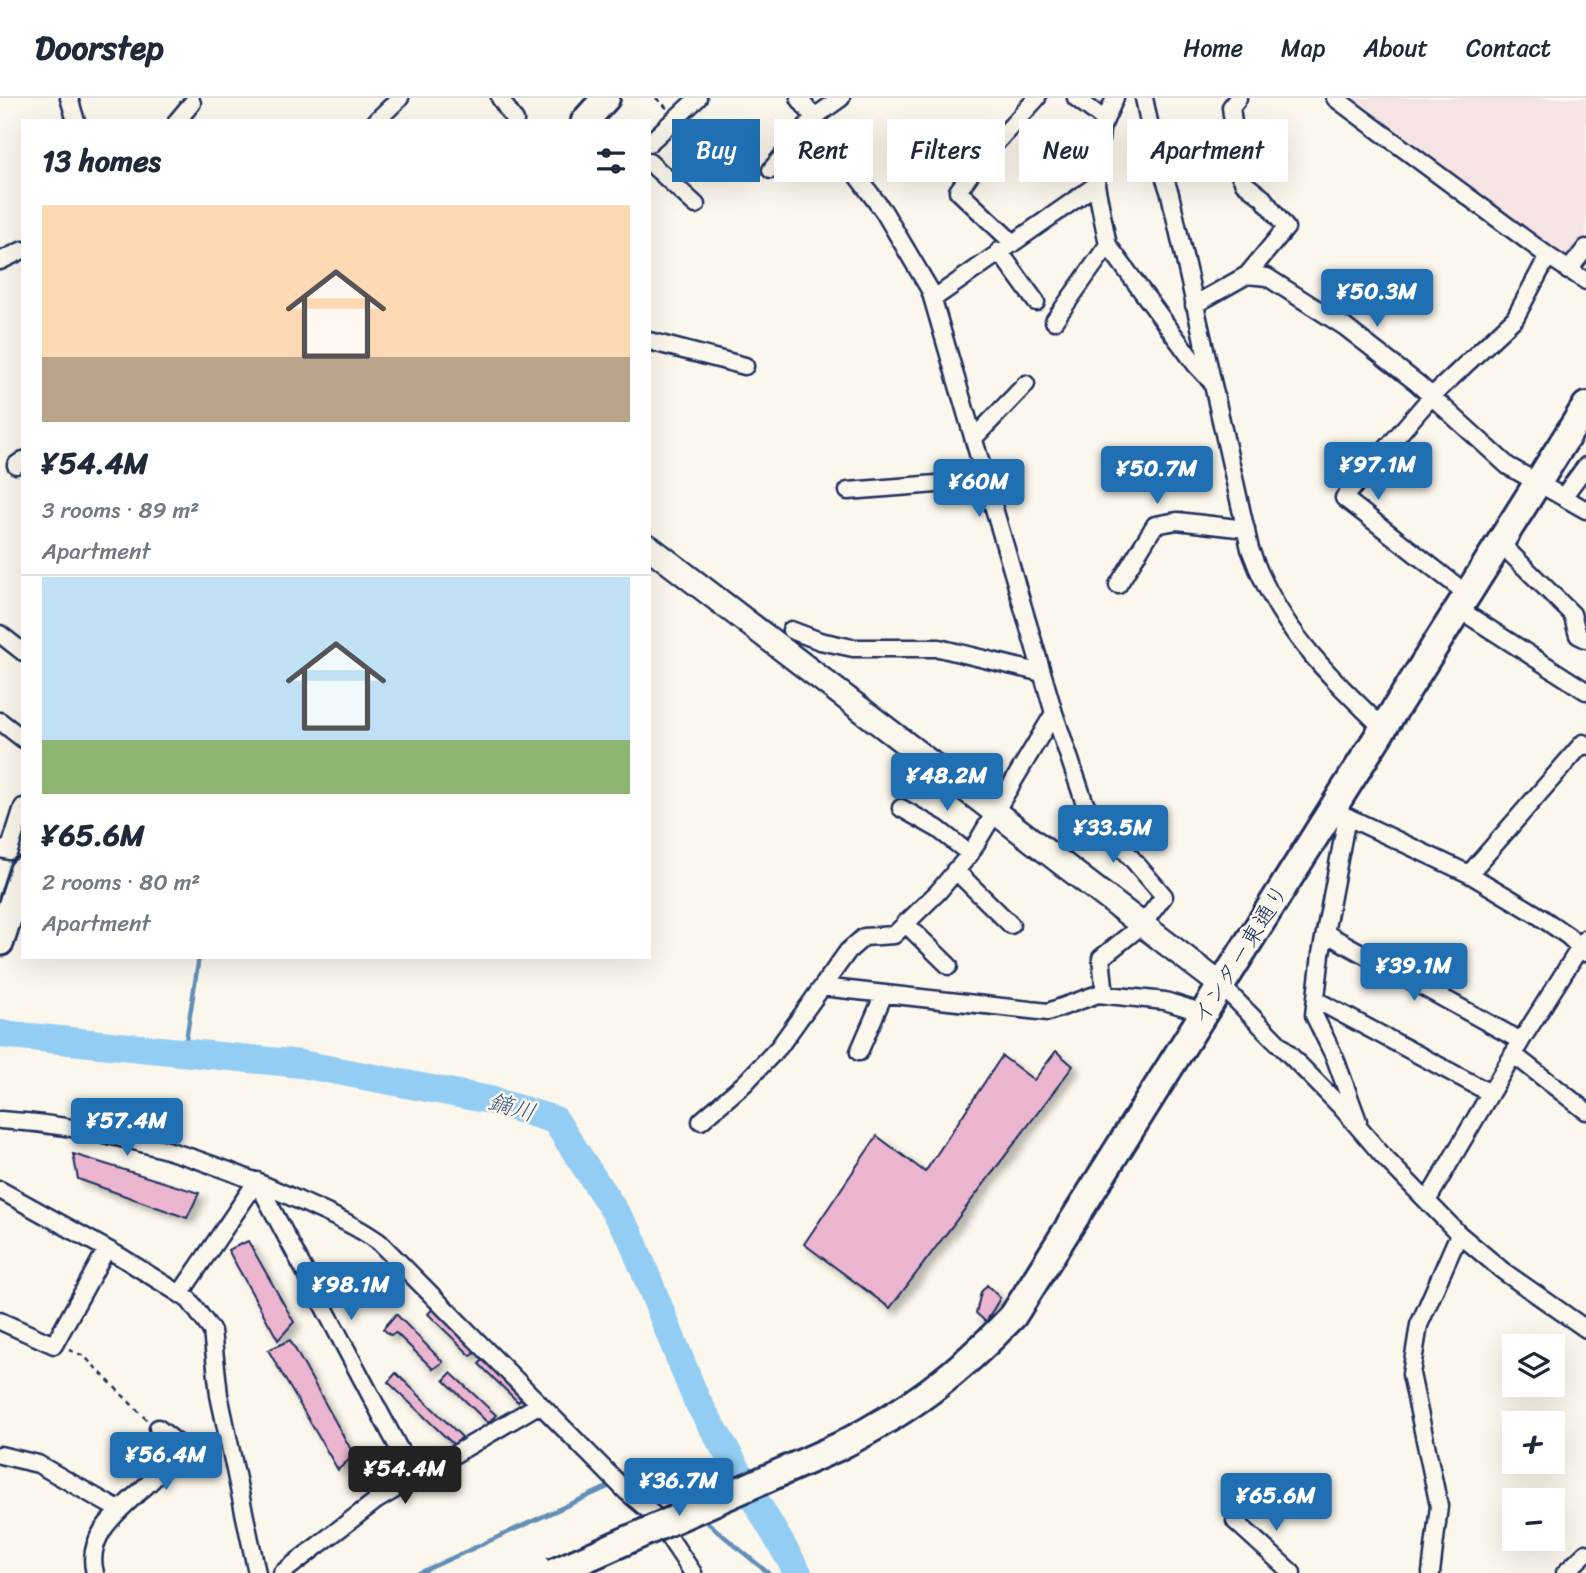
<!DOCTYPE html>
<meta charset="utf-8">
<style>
body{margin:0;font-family:Sriracha,"Klee One",sans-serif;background:#f2f2f3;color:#1f2937;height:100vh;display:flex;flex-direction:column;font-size:26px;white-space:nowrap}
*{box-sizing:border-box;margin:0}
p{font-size:23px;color:#747a83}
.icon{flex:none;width:38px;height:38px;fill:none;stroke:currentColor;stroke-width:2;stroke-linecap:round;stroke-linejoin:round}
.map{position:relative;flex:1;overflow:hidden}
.panel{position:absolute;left:21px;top:21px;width:630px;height:840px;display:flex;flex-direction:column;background:#fff;border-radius:0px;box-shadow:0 7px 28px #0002}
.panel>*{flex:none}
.guide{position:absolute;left:672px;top:21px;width:665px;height:63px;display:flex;gap:14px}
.buttons{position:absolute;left:1502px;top:1236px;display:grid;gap:14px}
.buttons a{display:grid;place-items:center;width:63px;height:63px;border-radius:0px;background:#fff;box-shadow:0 7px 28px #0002;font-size:35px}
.price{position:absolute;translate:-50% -60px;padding:0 16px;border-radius:7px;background:#1f6fb2;color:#fff;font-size:23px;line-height:46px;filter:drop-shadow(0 2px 4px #0008)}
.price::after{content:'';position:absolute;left:50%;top:42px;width:21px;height:16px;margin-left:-10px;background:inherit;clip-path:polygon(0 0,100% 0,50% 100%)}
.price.active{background:#222;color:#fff}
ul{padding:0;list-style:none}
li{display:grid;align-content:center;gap:14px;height:371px;padding:0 21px}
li+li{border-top:2px solid #e0e1e3}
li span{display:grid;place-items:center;height:217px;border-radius:0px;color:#555}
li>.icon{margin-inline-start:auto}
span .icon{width:126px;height:126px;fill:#fffc;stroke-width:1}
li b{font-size:30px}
h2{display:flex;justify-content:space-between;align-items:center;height:84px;padding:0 21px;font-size:30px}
.pill{padding:0 24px;border-radius:0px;background:#fff;box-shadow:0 7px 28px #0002;font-size:24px;line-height:63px}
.pill.active{background:#1f6fb2;color:#fff}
header{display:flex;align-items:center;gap:42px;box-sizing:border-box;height:98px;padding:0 35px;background:#fff;border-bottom:2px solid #e0e1e3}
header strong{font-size:33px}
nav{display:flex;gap:38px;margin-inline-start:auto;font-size:24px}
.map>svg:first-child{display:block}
.built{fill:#f6e3e3}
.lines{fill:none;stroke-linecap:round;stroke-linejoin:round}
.stream{stroke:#648eb7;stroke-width:4.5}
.river{stroke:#94cdf3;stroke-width:28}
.building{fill:#ebb5cf;stroke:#1b2f5e;stroke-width:2;filter:url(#shadow)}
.street-casing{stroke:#1b2f5e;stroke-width:21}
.secondary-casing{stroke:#1b2f5e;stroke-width:28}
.primary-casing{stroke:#1b2f5e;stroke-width:32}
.path{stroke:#1b2f5e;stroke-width:2.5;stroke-dasharray:5 5;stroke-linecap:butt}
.street{stroke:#fbf7ec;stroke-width:16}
.secondary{stroke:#fbf7ec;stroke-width:23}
.primary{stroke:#fbf7ec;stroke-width:26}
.primary-bridge-casing{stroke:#1b2f5e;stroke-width:32;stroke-linecap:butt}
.primary-bridge{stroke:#fbf7ec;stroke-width:26}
.labels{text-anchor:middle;stroke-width:5;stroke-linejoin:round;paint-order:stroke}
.street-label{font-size:23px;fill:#1b2f5e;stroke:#fbf7ec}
.water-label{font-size:24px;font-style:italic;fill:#395683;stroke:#fbf7ec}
</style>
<header>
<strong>Doorstep</strong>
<nav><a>Home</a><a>Map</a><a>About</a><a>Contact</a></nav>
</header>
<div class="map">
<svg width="1586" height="1475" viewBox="0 0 1586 1475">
<defs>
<filter id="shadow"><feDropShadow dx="6" dy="6" stdDeviation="3.5" flood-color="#0004"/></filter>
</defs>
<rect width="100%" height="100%" fill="#fbf7ec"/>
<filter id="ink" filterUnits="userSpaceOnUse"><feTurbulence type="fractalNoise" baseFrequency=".0143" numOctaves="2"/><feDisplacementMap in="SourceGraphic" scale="14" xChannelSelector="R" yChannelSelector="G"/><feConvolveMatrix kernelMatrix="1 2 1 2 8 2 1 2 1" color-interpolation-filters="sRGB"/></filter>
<g filter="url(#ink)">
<path class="built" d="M1347,0H1586V146L1581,153L1558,160Z"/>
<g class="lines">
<path class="stream" d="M184,955L199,859
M624,1383L650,1377L684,1406
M702,1420L768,1475
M419,1475L612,1387"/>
<path class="river" d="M0,936L301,966L490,1002L555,1022L630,1137L696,1301L798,1475"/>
</g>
<path class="building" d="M1056,953L1073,968L890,1210L804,1146L877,1038L925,1074L1002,958L1034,982Z
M73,1056L199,1095L187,1120L78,1081Z
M248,1143L294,1224L278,1242L228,1152Z
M987,1187L1000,1200L986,1224L976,1215L981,1194Z
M434,1209L480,1252L471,1258L428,1216Z
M396,1216L443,1264L433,1271L396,1235L390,1237L383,1231Z
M290,1242L354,1357L338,1372L268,1252Z
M486,1259L525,1297L518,1304L479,1266Z
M396,1275L462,1339L454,1347L388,1284Z
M451,1275L496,1317L488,1325L444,1282Z"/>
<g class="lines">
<g class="street-casing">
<path id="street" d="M69,0L76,23
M500,0L515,23
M799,0L884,114L930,192L1054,615L1085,706L1164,798L1142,827L1101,860L1105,897
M1076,0L1105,22
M1115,0L1101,31L1096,87L1108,147L1196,267L1211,283
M1144,0L1154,48L1170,96L1250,451C1278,529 1324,573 1382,629
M1238,0L1231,9L1234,33L1228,53L1244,85L1263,100L1286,130L1247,177
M1335,0L1548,158L1586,183
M177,23L192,5
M376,23L400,0
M649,45L698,0
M649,64L696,107
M771,72L813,20L841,0
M1012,144L958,93L982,60L1037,0
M999,153L1036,204
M0,163L23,152
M1568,173L1586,150
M933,201L1096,87
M1194,207L1247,177L1267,179L1345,229L1417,285L1508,368L1586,412
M1054,223L1108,147
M649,243L745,268
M974,340L1026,286
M16,367L23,362
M848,393L987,382
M1563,399L1586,368
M1500,445L1572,516L1578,537L1586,541
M1118,487L1155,427L1177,423L1246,431
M1467,496L1344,400L1431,299L1515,220L1548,158
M1457,510L1586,593
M791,532L820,543L853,550H939L1042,575
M0,536L23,554
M0,623L23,641
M1335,702V713L1469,776L1583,645L1586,648
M901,710L938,731L970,756
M1347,719L1321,856L1314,917L1335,960L1358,1023
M0,751L9,753L23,709
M955,772L1011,827
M1469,776L1536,816L1568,838L1586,855
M905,825L949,868
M1325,835L1521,943
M1221,887L1341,1009L1383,1058L1459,1136L1503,1173L1586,1231
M822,889L1048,914L1098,896L1165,903L1204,915
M1316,902L1490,995
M859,954L884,896
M1513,956L1586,1013
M0,1022C105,1028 203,1058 298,1102C326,1115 354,1126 379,1144L627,1394L654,1417L693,1475
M701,1023L745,985L779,949L848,853L864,839L894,837L938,794L970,756L1054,615
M257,1083L415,1381
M0,1092L121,1159L180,1196L189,1202L212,1233L219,1297L257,1475
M1427,1103L1524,938L1586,840
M180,1196L257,1083
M0,1223L54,1247L106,1152
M0,1357L38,1366L117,1411
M1235,1423L1292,1475
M95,1475C83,1432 131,1405 156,1378C165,1369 172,1357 180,1347L158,1330
M282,1475L377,1402L540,1306
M1431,1475L1439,1408L1411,1276L1419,1227L1459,1136
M1565,1475L1586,1455"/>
</g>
<g class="secondary-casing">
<path id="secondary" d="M649,449L1221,887"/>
</g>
<g class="primary-casing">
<path id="primary" d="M585,23L606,0
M0,844L23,773
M838,1349C910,1312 957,1277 1013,1218L1586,308"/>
</g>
<path class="path" d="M656,0L667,10
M69,1252L84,1258L147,1322"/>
<use href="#street" class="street"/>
<use href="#secondary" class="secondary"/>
<use href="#primary" class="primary"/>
<g class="primary-bridge-casing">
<path id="primary-bridge" d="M553,1475L838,1349"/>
</g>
<use href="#primary-bridge" class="primary-bridge"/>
</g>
</g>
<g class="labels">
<g class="street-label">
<text transform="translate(1240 856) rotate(-58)" y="8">インター東通り</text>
</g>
<g class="water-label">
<text transform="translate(512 1009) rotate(16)" y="8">鏑川</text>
</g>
</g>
</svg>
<div class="buttons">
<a><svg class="icon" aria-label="layers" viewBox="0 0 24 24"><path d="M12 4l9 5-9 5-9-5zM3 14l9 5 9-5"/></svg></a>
<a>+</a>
<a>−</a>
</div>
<b class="price" style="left:1377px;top:231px">¥50.3M</b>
<b class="price" style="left:1378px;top:404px">¥97.1M</b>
<b class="price" style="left:1157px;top:408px">¥50.7M</b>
<b class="price" style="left:979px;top:421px">¥60M</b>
<b class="price" style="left:947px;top:715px">¥48.2M</b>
<b class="price" style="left:1113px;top:767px">¥33.5M</b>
<b class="price" style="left:1414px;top:905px">¥39.1M</b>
<b class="price" style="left:127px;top:1060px">¥57.4M</b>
<b class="price" style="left:351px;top:1224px">¥98.1M</b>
<b class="price" style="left:166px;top:1394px">¥56.4M</b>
<b class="price active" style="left:405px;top:1408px">¥54.4M</b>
<b class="price" style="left:679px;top:1420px">¥36.7M</b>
<b class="price" style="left:1276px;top:1435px">¥65.6M</b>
<div class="guide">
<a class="pill active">Buy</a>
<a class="pill">Rent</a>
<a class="pill">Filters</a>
<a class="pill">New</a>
<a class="pill">Apartment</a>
</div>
<section class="panel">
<h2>13 homes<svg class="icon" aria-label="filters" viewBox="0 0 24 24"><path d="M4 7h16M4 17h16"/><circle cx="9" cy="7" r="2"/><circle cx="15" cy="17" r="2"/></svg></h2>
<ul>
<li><span style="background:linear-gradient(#ffd9b3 70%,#b9a48a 0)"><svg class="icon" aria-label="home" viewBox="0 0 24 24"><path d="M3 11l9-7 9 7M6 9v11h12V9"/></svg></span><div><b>¥54.4M</b><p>3 rooms · 89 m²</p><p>Apartment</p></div></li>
<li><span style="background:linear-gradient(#bfe0f5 75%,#8fb573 0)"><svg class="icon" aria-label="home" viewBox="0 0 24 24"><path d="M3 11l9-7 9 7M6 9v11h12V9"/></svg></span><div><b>¥65.6M</b><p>2 rooms · 80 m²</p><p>Apartment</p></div></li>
</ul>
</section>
</div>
